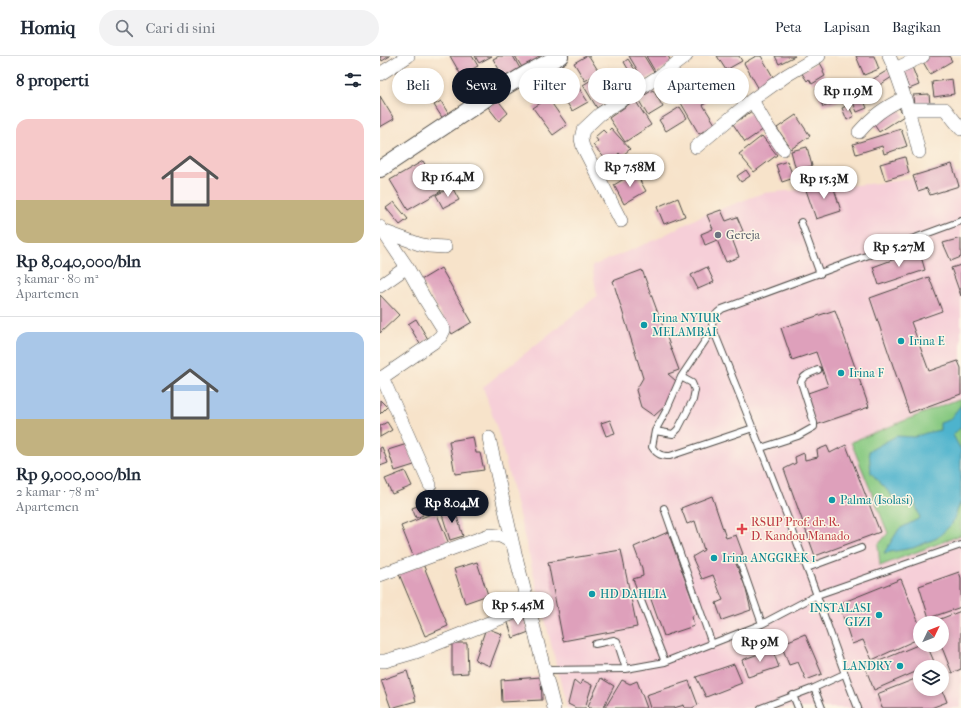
<!DOCTYPE html>
<html lang="id">
<meta charset="utf-8">
<style>
body{margin:0;font-family:"IM FELL French Canon",serif;background:#f2f2f3;color:#1f2937;height:100vh;display:flex;flex-direction:column;font-size:15px;white-space:nowrap}
*{box-sizing:border-box;margin:0}
p{font-size:13px;color:#747a83}
.icon{flex:none;width:22px;height:22px;fill:none;stroke:currentColor;stroke-width:2;stroke-linecap:round;stroke-linejoin:round}
.map{position:relative;flex:1;overflow:hidden}
.side{display:flex;flex-direction:column;background:#fff;width:380px}
.side>*{flex:none}
.hud{position:absolute;left:12px;top:12px;width:380px;height:36px;display:flex;gap:8px}
.needle{width:26px;rotate:47deg}
.tools{position:absolute;left:533px;top:560px;display:grid;gap:8px}
.tools a{display:grid;place-items:center;width:36px;height:36px;border-radius:50%;background:#fff;box-shadow:0 2px 6px #0003;font-size:20px}
.price{position:absolute;translate:-50% -34px;padding:0 9px;border-radius:14px;background:#fff;color:#222;font-size:13px;line-height:26px;filter:drop-shadow(0 1px 2px #0008)}
.price::after{content:'';position:absolute;left:50%;top:24px;width:12px;height:9px;margin-left:-6px;background:inherit;clip-path:polygon(0 0,100% 0,50% 100%)}
.price.active{background:#111827;color:#fff}
ul{padding:0;list-style:none}
li{display:grid;align-content:center;gap:8px;height:212px;padding:0 16px}
li+li{border-top:1px solid #e0e1e3}
li span{display:grid;place-items:center;height:124px;border-radius:12px;color:#555}
li>.icon{margin-inline-start:auto}
span .icon{width:72px;height:72px;fill:#fffc;stroke-width:1}
li b{font-size:17px}
h2{display:flex;justify-content:space-between;align-items:center;height:48px;padding:0 16px;font-size:17px}
.chip{padding:0 14px;border-radius:18px;background:#fff;box-shadow:0 2px 6px #0003;font-size:14px;line-height:36px}
.chip.active{background:#111827;color:#fff}
header{display:flex;align-items:center;gap:24px;box-sizing:border-box;height:56px;padding:0 20px;background:#fff;border-bottom:1px solid #e0e1e3}
header strong{font-size:19px}
nav{display:flex;gap:22px;margin-inline-start:auto;font-size:14px}
.search{width:280px;height:36px;background:#f2f2f3;display:flex;align-items:center;gap:10px;box-sizing:border-box;padding:0 14px;border-radius:22px;color:#747a83;font-size:15px}
main{display:flex;flex:1;min-height:0}
.map>svg:first-child{display:block}
.built{fill:#f6cfd8;fill-rule:evenodd}
.green{fill:#87c981;stroke:#597a56}
.water{fill:#4eb3cd;stroke:#3c6f7c}
.building{fill:#dea0bb}
.lines{fill:none;stroke-linecap:round;stroke-linejoin:round}
.service-casing{stroke:#4a4743;stroke-width:8}
.minor-casing{stroke:#4a4743;stroke-width:14}
.tertiary-casing{stroke:#4a4743;stroke-width:18}
.service{stroke:#fff;stroke-width:6}
.minor{stroke:#fff;stroke-width:13}
.tertiary{stroke:#fff;stroke-width:16}
.worship-dot{fill:#6b7280;stroke:#fcf5e5;stroke-width:1.5}
.culture-dot{fill:#0f9aa8;stroke:#fcf5e5;stroke-width:1.5}
.health-dot{fill:#e0444e;stroke:#fcf5e5;stroke-width:1.5}
.labels{text-anchor:middle;stroke-width:3;stroke-linejoin:round;paint-order:stroke}
.worship-label{font-size:12px;fill:#5b616d;stroke:#fcf5e5;text-anchor:start}
.culture-label{font-size:12px;fill:#0d838f;stroke:#fcf5e5;text-anchor:start}
.health-label{font-size:12px;fill:#be3a42;stroke:#fcf5e5;text-anchor:start}
</style>
<header>
<strong>Homiq</strong>
<div class="search"><svg class="icon" aria-label="search" viewBox="0 0 24 24"><circle cx="10" cy="10" r="6"/><path d="M15 15l6 6"/></svg>Cari di sini</div>
<nav><a>Peta</a><a>Lapisan</a><a>Bagikan</a></nav>
</header>
<main>
<section class="side">
<h2>8 properti<svg class="icon" aria-label="filters" viewBox="0 0 24 24"><path d="M4 7h16M4 17h16"/><circle cx="9" cy="7" r="2"/><circle cx="15" cy="17" r="2"/></svg></h2>
<ul>
<li><span style="background:linear-gradient(#f6c9c9 65%,#c2b280 0)"><svg class="icon" aria-label="home" viewBox="0 0 24 24"><path d="M3 11l9-7 9 7M6 9v11h12V9"/></svg></span><div><b>Rp 8,040,000/bln</b><p>3 kamar · 80 m²</p><p>Apartemen</p></div></li>
<li><span style="background:linear-gradient(#a9c7e8 70%,#c2b280 0)"><svg class="icon" aria-label="home" viewBox="0 0 24 24"><path d="M3 11l9-7 9 7M6 9v11h12V9"/></svg></span><div><b>Rp 9,000,000/bln</b><p>2 kamar · 78 m²</p><p>Apartemen</p></div></li>
</ul>
</section>
<div class="map">
<svg width="581" height="652" viewBox="0 0 581 652">
<rect width="100%" height="100%" fill="#fcf5e5"/>
<filter id="ink" filterUnits="userSpaceOnUse"><feTurbulence type="fractalNoise" baseFrequency=".025" numOctaves="2"/><feDisplacementMap in="SourceGraphic" scale="8" xChannelSelector="R" yChannelSelector="G"/><feConvolveMatrix kernelMatrix="1 2 1 2 8 2 1 2 1" color-interpolation-filters="sRGB"/></filter>
<filter id="wash" filterUnits="userSpaceOnUse"><feTurbulence type="fractalNoise" baseFrequency=".012" numOctaves="4" result="noise"/><feDisplacementMap in="SourceGraphic" scale="16" xChannelSelector="R" yChannelSelector="G"/><feGaussianBlur stdDeviation="0.9" result="paint"/><feColorMatrix in="noise" values="0 0 0 0 0 0 0 0 0 0 0 0 0 0 0 0 0 1.4 0 .05"/><feComposite in="paint" operator="in"/></filter>
<g filter="url(#wash)">
<rect width="100%" height="100%" fill="#f7e3ca"/>
<path class="built" d="M581,117V652H187L119,379L103,331L217,240L212,210L275,184L319,161L383,137L488,128ZM540,567H562V589H540ZM540,611H562V633H540Z"/>
<path class="green" d="M581,342V479L500,510L498,489L508,477L471,386Z"/>
<path class="water" d="M581,349V371L573,379L581,394V445L572,468L557,482L533,492L504,497L519,473L540,462L535,447L518,446L491,417L489,395L516,380L534,381L546,377L560,374V367L569,364Z"/>
<g id="blocks">
<path class="building" d="M0,0H10L2,5Z
M70,0H92L98,10L81,19Z
M95,0H112L99,7Z
M119,0H133L142,16L126,25L113,3Z
M135,0H159L160,2L143,13Z
M206,0H209L219,16L205,25L194,7Z
M249,0H264L275,18L264,25Z
M266,0H288L292,7L276,17Z
M337,0H359L362,5L346,14Z
M376,0H381L396,26L380,35L364,7Z
M395,0H415L399,8Z
M476,0H494L499,13L484,19Z
M548,0H569L572,5L550,18L542,4Z
M248,3L262,25L257,28L244,6Z
M439,5L444,14L443,16L445,20L432,28L429,23L427,25L421,16Z
M178,6L189,21L172,33L161,18Z
M531,8L539,29L529,33L521,12Z
M508,14L512,21L495,32L490,25Z
M351,15L365,31L353,41L339,25Z
M31,16L40,30L27,37L19,23Z
M224,16L238,39L217,52L203,29Z
M307,17L319,35L299,47L288,29Z
M193,23L208,46L192,55L178,32Z
M572,23L574,38L554,41L552,26Z
M452,27L459,45L443,51L436,33Z
M273,34L283,51L268,60L258,43Z
M480,35L487,52L477,56L470,39Z
M320,36L326,47L323,49L335,68L319,78L301,47Z
M549,38L550,49L534,51L533,39Z
M0,40L14,63L0,71Z
M168,42L187,69L173,79L153,52Z
M117,43L128,57L119,65L108,51Z
M255,44L271,69L245,86L229,62Z
M61,45L69,59L63,63L54,49Z
M468,49L474,60L467,64L462,52Z
M518,50L524,60L499,76L493,67Z
M300,51L307,62L286,75L279,64Z
M372,55L384,73L365,86L353,68Z
M416,59L430,80L411,93L397,72Z
M231,72L250,93L242,100L239,97L235,101L237,103L230,108L213,89L218,85L215,81L223,74L226,77Z
M521,73L527,90L504,98L502,90L476,98L473,88Z
M382,80L397,99L374,116L359,98Z
M427,91L432,110L416,114L411,95Z
M525,101L529,117L505,124L500,108Z
M43,105L61,135L28,154L10,124Z
M407,105L414,122L402,126L396,109Z
M572,108L579,130L550,139L547,132L538,135L533,120Z
M366,114L370,120L361,126L357,120Z
M255,116L266,135L244,148L234,129Z
M452,126L461,155L436,163L426,134Z
M72,131L79,144L63,152L56,139Z
M298,142L305,160L284,168L277,151Z
M14,146L28,163L20,169L6,152Z
M341,154L346,165L357,161L363,175L351,180L359,201L346,206L337,184L325,189L321,178L333,173L327,159Z
M581,182V201L571,205L563,187Z
M539,194L545,214L499,229L493,211Z
M581,209V240L571,212Z
M327,211L334,226L318,233L311,219Z
M61,212L92,266L72,278L41,224Z
M262,214L299,314L288,318L296,325L285,350L274,360L261,351L256,334L263,322L233,225Z
M549,221L562,255L531,266L549,315L578,305L581,312V338L529,357L490,242Z
M0,239L19,259L0,277Z
M455,254L489,351L436,369L425,338L448,330L436,296L412,304L401,272Z
M36,263L48,283L40,288L28,268Z
M0,344L7,351L0,358Z
M230,364L235,377L226,380L221,367Z
M7,366L12,374L0,381V370Z
M93,381L96,397H100L104,414L75,418L69,385Z
M27,388L34,409L15,415L8,394Z
M466,389L500,476L435,500L404,413L416,407L415,401L424,397L425,404L438,401L437,394L447,390L450,397Z
M2,391L8,407L0,410V392Z
M25,415L32,430L12,438L5,423Z
M332,440L346,482L356,479L363,498L354,503L365,530L371,554L342,564L336,547L343,544L333,519L322,523L312,501L324,494L315,465L307,468L301,452Z
M40,449L43,459L36,462L32,452Z
M74,451L83,480L70,484L61,455Z
M56,456L69,488L34,502L21,470Z
M288,476L317,557L312,560L314,570L284,580L268,535L258,536L253,523L263,520L262,512L254,491Z
M241,494L257,571L183,585L168,506Z
M97,506L108,539L85,547L74,513Z
M43,508L68,570L45,580L19,518Z
M579,516L581,522V551L549,562L539,530Z
M521,523L540,570V582L492,604L483,584L472,588L459,548Z
M581,555V613L572,617L561,589H562V567H550Z
M143,558L149,576L133,582L127,564Z
M106,572L122,578L110,610L95,604Z
M425,578L442,618L426,624L418,606L409,609L401,588Z
M72,587H87L88,617L72,618Z
M540,588V589H547L555,608L548,611H540V614L494,634L485,611Z
M392,593L399,611L368,621L362,604Z
M354,608L362,627L326,641L316,621Z
M27,615L36,645L11,652L1,624Z
M161,621L162,644L122,646L121,624Z
M540,621V633H562L567,646L551,652H502L497,638Z
M221,622L234,630L223,652H210L208,650Z
M194,624L200,629L202,624L212,629L205,652H196L188,648Z
M242,624L250,628L257,625L267,652H225Z
M309,625L318,649L312,652H305L304,649L294,652H270L266,639Z"/>
</g>
</g>
<g filter="url(#ink)">
<use href="#blocks" fill-opacity="0" stroke="#4a4743" stroke-width="1"/>
<g class="lines">
<g class="service-casing">
<path id="service" d="M421,166L440,218
M333,273L301,321L286,355L275,375L272,391C277,399 282,400 290,400L373,372
M275,375L293,378L298,373L313,344L315,334L312,327L301,321
M381,392L418,380L434,371V367L421,326C423,319 431,317 438,314
M284,452L332,588
M360,505L382,568
M427,512L481,492
M260,542L285,606
M215,588L234,584L237,585L246,613
M165,614L246,613L285,606L382,568L437,539L581,489
M434,632L442,652
M413,639L418,652
M381,652L434,632L464,618
M478,652C459,605 444,557 426,510C396,430 365,352 333,273C330,264 335,258 342,253L581,165"/>
</g>
<g class="minor-casing">
<path id="minor" d="M509,0C523,30 531,63 539,96
M515,13L543,0
M0,18L28,0
M372,44L387,70L403,93
M528,53H565L581,73
M479,76C494,59 504,52 524,42
M316,91L372,44L407,19L439,0
M241,165L203,91L201,83L203,74L220,58L278,21L306,0
M0,171L27,211L0,230
M3,175L39,188L48,190L65,191
M2,321L50,429
M0,323L54,286L61,280L64,274L46,245L27,211
M109,382L133,489
M0,519L109,479C120,479 126,481 133,489L174,652
M0,605H5L36,596L149,551"/>
</g>
<g class="tertiary-casing">
<path id="tertiary" d="M0,113L111,39L146,18L180,0"/>
</g>
<use href="#service" class="service"/>
<use href="#minor" class="minor"/>
<use href="#tertiary" class="tertiary"/>
</g>
</g>
<circle class="worship-dot" cx="338" cy="179" r="4"/>
<g class="culture-dot">
<circle cx="264" cy="269" r="4"/>
<circle cx="521" cy="285" r="4"/>
<circle cx="461" cy="317" r="4"/>
<circle cx="452" cy="444" r="4"/>
<circle cx="334" cy="502" r="4"/>
<circle cx="212" cy="538" r="4"/>
<circle cx="499" cy="559" r="4"/>
<circle cx="520" cy="610" r="4"/>
</g>
<path class="health-dot" d="M360 467h4v4h4v4h-4v4h-4v-4h-4v-4h4z"/>
<g class="labels">
<g class="worship-label">
<text x="346" y="183">Gereja</text>
</g>
<g class="culture-label">
<text x="272" y="266">Irina NYIUR<tspan x="272" dy="14">MELAMBAI</tspan></text>
<text x="529" y="289">Irina E</text>
<text x="469" y="321">Irina F</text>
<text x="460" y="448">Palma (Isolasi)</text>
<text x="342" y="506">Irina ANGGREK 1</text>
<text x="220" y="542">HD DAHLIA</text>
<text x="491" y="556" text-anchor="end">INSTALASI<tspan x="491" dy="14">GIZI</tspan></text>
<text x="512" y="614" text-anchor="end">LANDRY</text>
</g>
<g class="health-label">
<text x="371" y="470">RSUP Prof. dr. R.<tspan x="371" dy="14">D. Kandou Manado</tspan></text>
</g>
</g>
</svg>
<div class="tools">
<a><svg class="needle" viewBox="-14 -14 28 28"><path d="M0-13l5 13h-10z" fill="#e53935"/><path d="M0 13l5-13h-10z" fill="#747a83"/></svg></a>
<a><svg class="icon" aria-label="layers" viewBox="0 0 24 24"><path d="M12 4l9 5-9 5-9-5zM3 14l9 5 9-5"/></svg></a>
</div>
<b class="price" style="left:468px;top:56px">Rp 11.9M</b>
<b class="price" style="left:250px;top:132px">Rp 7.58M</b>
<b class="price" style="left:68px;top:142px">Rp 16.4M</b>
<b class="price" style="left:444px;top:144px">Rp 15.3M</b>
<b class="price" style="left:519px;top:212px">Rp 5.27M</b>
<b class="price active" style="left:72px;top:468px">Rp 8.04M</b>
<b class="price" style="left:138px;top:570px">Rp 5.45M</b>
<b class="price" style="left:380px;top:607px">Rp 9M</b>
<div class="hud">
<a class="chip">Beli</a>
<a class="chip active">Sewa</a>
<a class="chip">Filter</a>
<a class="chip">Baru</a>
<a class="chip">Apartemen</a>
</div>
</div>
</main>
